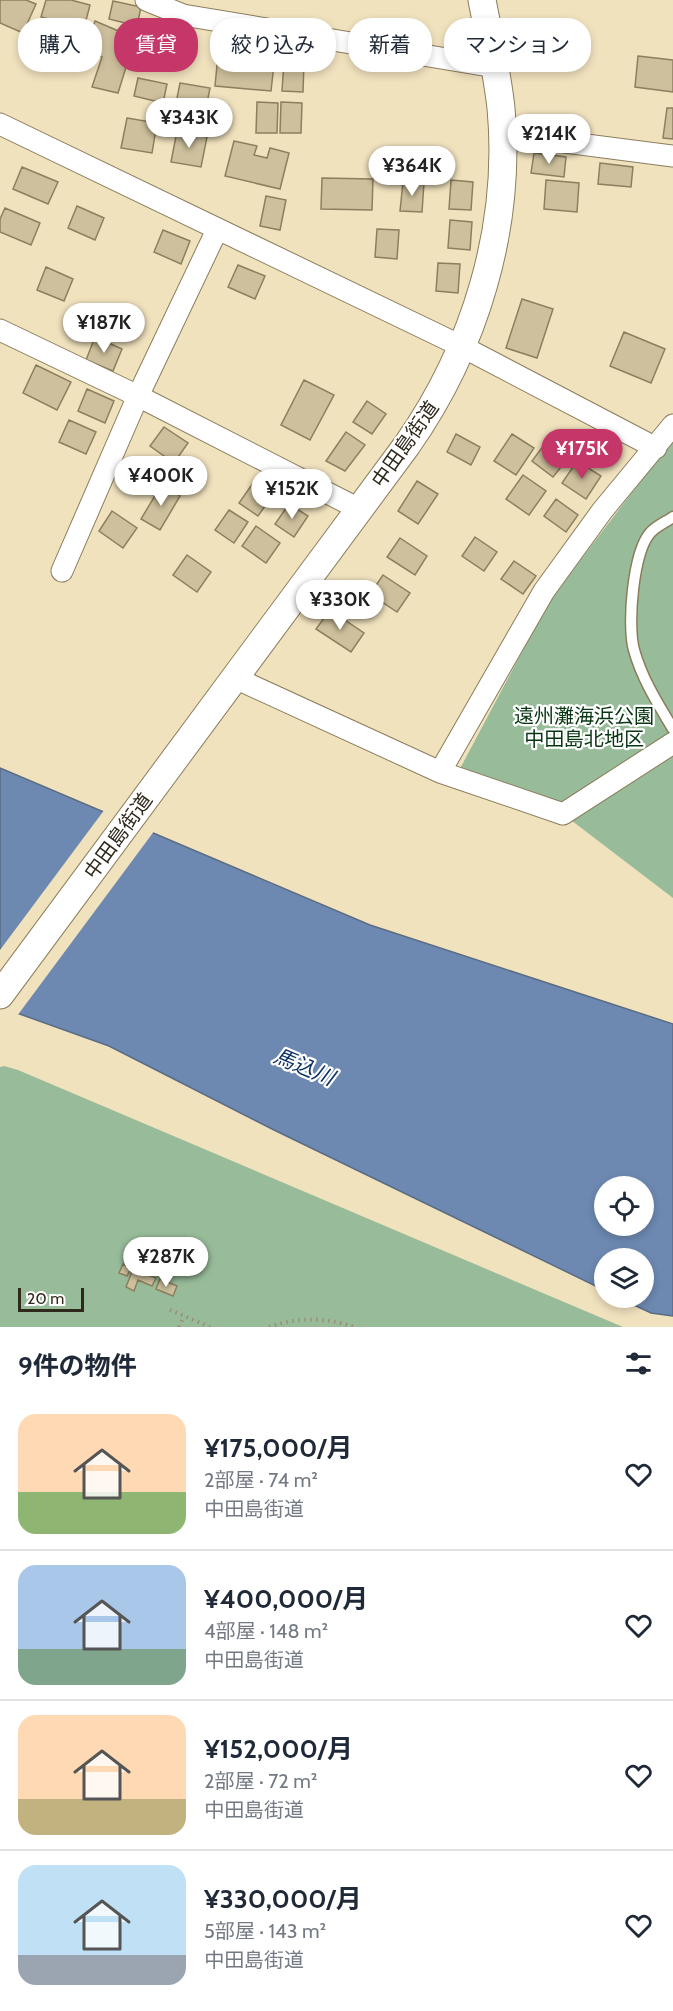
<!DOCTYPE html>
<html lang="ja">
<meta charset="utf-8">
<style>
body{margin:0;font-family:Cabin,"Noto Sans JP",sans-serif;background:#f2f2f3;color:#1f2937;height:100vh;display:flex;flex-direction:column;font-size:22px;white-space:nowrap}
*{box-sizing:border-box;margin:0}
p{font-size:20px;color:#747a83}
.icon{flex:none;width:33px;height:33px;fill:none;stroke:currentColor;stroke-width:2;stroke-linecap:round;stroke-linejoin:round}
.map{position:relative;height:1327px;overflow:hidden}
.side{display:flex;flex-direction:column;background:#fff;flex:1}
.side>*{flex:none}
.banner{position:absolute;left:18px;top:18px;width:638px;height:54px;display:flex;gap:12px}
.tools{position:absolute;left:594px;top:1176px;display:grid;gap:12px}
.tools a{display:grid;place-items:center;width:60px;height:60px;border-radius:50%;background:#fff;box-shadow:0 3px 9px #0003;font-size:30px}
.scale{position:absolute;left:18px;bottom:15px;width:66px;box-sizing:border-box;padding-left:6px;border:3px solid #2f291b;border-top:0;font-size:16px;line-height:21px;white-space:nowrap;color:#2f291b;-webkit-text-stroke:4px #fff;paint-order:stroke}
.price{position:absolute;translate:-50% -51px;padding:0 14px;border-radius:21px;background:#fff;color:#222;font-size:20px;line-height:39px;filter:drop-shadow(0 2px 3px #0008)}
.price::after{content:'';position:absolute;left:50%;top:36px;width:18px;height:14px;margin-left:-9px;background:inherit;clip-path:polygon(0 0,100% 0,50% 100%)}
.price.current{background:#c43768;color:#fff}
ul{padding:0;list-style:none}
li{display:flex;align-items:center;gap:18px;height:150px;padding:0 18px}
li+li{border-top:2px solid #e0e1e3}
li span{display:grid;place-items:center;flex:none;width:168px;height:120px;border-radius:18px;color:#555}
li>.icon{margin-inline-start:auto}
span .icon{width:72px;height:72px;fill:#fffc;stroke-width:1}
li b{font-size:26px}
h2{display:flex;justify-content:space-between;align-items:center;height:72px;padding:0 18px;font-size:26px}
.chip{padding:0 21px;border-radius:24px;background:#fff;box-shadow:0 3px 9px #0003;font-size:21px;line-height:54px}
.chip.current{background:#c43768;color:#fff}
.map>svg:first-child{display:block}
.green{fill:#98bc9a}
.water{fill:#6d89b1;stroke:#5a6c84;stroke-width:1.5;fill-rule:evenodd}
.pier{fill:#f1e2be}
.building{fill:#cec09d;stroke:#8c7f5e;stroke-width:1.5}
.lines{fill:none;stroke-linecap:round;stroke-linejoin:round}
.service-casing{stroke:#8b7d5d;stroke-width:13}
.minor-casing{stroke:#8b7d5d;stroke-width:23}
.tertiary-casing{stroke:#8b7d5d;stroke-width:29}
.path{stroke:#9a8f75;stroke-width:4;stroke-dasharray:1.5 4.5;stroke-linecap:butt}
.service{stroke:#fff;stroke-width:10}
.minor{stroke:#fff;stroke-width:21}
.tertiary{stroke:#fff;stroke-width:27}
.labels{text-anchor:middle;stroke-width:4.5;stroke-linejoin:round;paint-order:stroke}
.street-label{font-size:20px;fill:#2f291b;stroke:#fff}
.park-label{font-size:20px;fill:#083612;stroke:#fff}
.water-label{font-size:21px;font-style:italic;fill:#0c3265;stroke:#fff}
</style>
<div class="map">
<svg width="673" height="1327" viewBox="0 0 673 1327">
<rect width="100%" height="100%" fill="#f1e2be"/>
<path class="green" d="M673,439V898L563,814L455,778L549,601Z
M4,1066L18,1070L623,1327H0V1067Z"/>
<path class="water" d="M0,768L370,925L673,1024V1316L651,1313L619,1298H644V1258H604V1290L274,1130L109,1046L0,1007ZM604,1186H644V1226H604Z"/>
<path class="pier" d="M105,809L155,830L17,1016L0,1010V950Z"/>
<path class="building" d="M0,0H26L36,4L23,33L0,23Z
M46,0H71L90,5L84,28L41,17Z
M113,1L141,7L137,26L109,19Z
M95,21L135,38L118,93L92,87L102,57L85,52Z
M220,34L239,36L237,51L275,55L271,91L215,86Z
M148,39L177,45L173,63L144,57Z
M638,56L673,60V92L635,87Z
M284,61L304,62L303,92L282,91Z
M138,78L167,84L163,103L134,96Z
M180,83L210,88L204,118L174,113Z
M257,102L278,103L277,133H256Z
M281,102L302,103L301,133H280Z
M667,108H673V139L663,138Z
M127,118L157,123L152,153L121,148Z
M177,131L207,137L201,167L171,162Z
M234,141L257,146L254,155L267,158L270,148L289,153L280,189L225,176Z
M534,153L566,157L564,177L531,173Z
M600,163L633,167L631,187L598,184Z
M22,167L58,182L48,204L13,189Z
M322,178L373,179L372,210L321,209Z
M451,180L473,182L471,210L449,209Z
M546,180L579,183L577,212L544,209Z
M403,182L424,183L422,212L400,211Z
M266,196L286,200L280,230L260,226Z
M77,206L104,218L95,240L68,228Z
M5,208L40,223L31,245L0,232V219Z
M450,220L472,222L470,250L448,248Z
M377,229L399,230L397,259L375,257Z
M163,230L190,241L181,264L154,252Z
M438,263L460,264L458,293L436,291Z
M238,265L265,276L255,299L228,287Z
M46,267L73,279L64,301L37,290Z
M522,299L553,309L537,358L506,348Z
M624,332L665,349L651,383L610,366Z
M95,337L122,349L113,371L86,360Z
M36,365L71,382L57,410L23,393Z
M304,380L334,395L310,440L281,425Z
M87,389L114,401L105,423L78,411Z
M367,401L386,414L372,434L353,422Z
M69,420L96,432L86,454L59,442Z
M164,427L188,443L174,463L150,446Z
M346,432L365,445L345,471L326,461Z
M456,434L480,447L471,465L447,452Z
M512,434L534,448L516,475L494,461Z
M544,445L566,461L553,477L532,461Z
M577,461L601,476L586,499L562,483Z
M523,475L546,491L529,515L506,499Z
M417,481L438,494L418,524L398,511Z
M253,483L272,496L258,516L239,503Z
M162,484L180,496L160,530L141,519Z
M556,499L578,515L566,532L544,516Z
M289,504L308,516L294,537L275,524Z
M229,510L248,522L234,543L215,530Z
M112,511L137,528L123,548L99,531Z
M256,526L280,543L266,563L242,546Z
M475,537L497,552L484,571L462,556Z
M400,538L427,556L415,575L387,557Z
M187,555L211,572L197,592L173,575Z
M514,561L536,576L523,594L501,579Z
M383,575L410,593L397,612L370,594Z
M330,610L364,633L351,652L316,629Z
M123,1264L131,1268L127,1276L119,1273Z
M133,1269L156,1278L152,1286L138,1280L134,1291L126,1287Z
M160,1279L177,1286L173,1296L156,1289Z"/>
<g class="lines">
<g class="service-casing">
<path id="service" d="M673,517C666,522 656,526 650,533C633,553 627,625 634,650C642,679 658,704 673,729"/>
</g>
<g class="minor-casing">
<path id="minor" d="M146,0L183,15L495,67
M0,124L463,347L656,448
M502,134L673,156
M0,330L138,396L359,509
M62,571L138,396L217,230
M235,678L440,772L563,814L673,743
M440,772L544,591L602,511L673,425"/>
</g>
<g class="tertiary-casing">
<path id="tertiary" d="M0,995L407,445C475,348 512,227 501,108C497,72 489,36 482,0"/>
</g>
<path class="path" d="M170,1310L210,1327
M179,1327L184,1316
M269,1327C299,1317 324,1317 354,1327"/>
<use href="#service" class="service"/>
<use href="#minor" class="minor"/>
<use href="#tertiary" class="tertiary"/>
</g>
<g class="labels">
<g class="street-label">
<text transform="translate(405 444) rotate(-55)" y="7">中田島街道</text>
<text transform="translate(118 836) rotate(-54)" y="7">中田島街道</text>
</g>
<g class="park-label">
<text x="584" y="723">遠州灘海浜公園<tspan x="584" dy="23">中田島北地区</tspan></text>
</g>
<g class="water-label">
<text transform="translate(304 1067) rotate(23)" y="7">馬込川</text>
</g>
</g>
</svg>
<div class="tools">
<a><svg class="icon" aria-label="locate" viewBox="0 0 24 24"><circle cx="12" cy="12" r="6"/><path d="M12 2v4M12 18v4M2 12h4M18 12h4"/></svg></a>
<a><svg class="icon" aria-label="layers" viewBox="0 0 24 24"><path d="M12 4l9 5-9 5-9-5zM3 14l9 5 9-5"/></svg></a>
</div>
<div class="scale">20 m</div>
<b class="price" style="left:189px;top:149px">¥343K</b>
<b class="price" style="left:549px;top:165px">¥214K</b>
<b class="price" style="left:412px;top:197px">¥364K</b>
<b class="price" style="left:104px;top:354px">¥187K</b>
<b class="price current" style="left:582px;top:480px">¥175K</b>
<b class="price" style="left:161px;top:507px">¥400K</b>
<b class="price" style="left:292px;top:520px">¥152K</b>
<b class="price" style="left:340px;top:631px">¥330K</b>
<b class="price" style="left:166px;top:1288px">¥287K</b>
<div class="banner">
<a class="chip">購入</a>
<a class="chip current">賃貸</a>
<a class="chip">絞り込み</a>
<a class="chip">新着</a>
<a class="chip">マンション</a>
</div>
</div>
<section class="side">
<h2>9件の物件<svg class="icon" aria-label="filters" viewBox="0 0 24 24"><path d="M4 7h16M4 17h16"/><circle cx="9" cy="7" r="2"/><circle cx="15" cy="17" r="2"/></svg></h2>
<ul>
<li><span style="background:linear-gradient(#ffd9b3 65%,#8fb573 0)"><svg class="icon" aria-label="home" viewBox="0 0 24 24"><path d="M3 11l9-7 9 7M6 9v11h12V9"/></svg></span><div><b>¥175,000/月</b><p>2部屋 · 74 m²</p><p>中田島街道</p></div><svg class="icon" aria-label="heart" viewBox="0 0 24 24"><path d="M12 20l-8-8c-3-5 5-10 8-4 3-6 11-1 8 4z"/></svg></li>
<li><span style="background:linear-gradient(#a9c7e8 70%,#7fa58c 0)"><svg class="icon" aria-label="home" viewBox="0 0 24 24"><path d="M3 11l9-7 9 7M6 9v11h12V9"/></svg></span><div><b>¥400,000/月</b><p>4部屋 · 148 m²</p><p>中田島街道</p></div><svg class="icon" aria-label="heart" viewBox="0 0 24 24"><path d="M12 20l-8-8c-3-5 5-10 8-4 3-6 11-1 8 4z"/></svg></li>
<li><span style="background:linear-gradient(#ffd9b3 70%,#c2b280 0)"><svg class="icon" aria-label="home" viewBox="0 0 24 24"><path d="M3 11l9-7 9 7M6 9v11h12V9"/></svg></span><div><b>¥152,000/月</b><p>2部屋 · 72 m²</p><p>中田島街道</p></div><svg class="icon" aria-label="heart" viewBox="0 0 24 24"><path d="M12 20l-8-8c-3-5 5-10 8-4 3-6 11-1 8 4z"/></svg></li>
<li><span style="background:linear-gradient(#bfe0f5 75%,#9aa5b1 0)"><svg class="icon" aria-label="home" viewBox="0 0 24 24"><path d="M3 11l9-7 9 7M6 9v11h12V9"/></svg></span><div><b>¥330,000/月</b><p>5部屋 · 143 m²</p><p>中田島街道</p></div><svg class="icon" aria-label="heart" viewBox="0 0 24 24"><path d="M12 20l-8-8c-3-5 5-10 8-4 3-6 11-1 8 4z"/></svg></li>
</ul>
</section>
